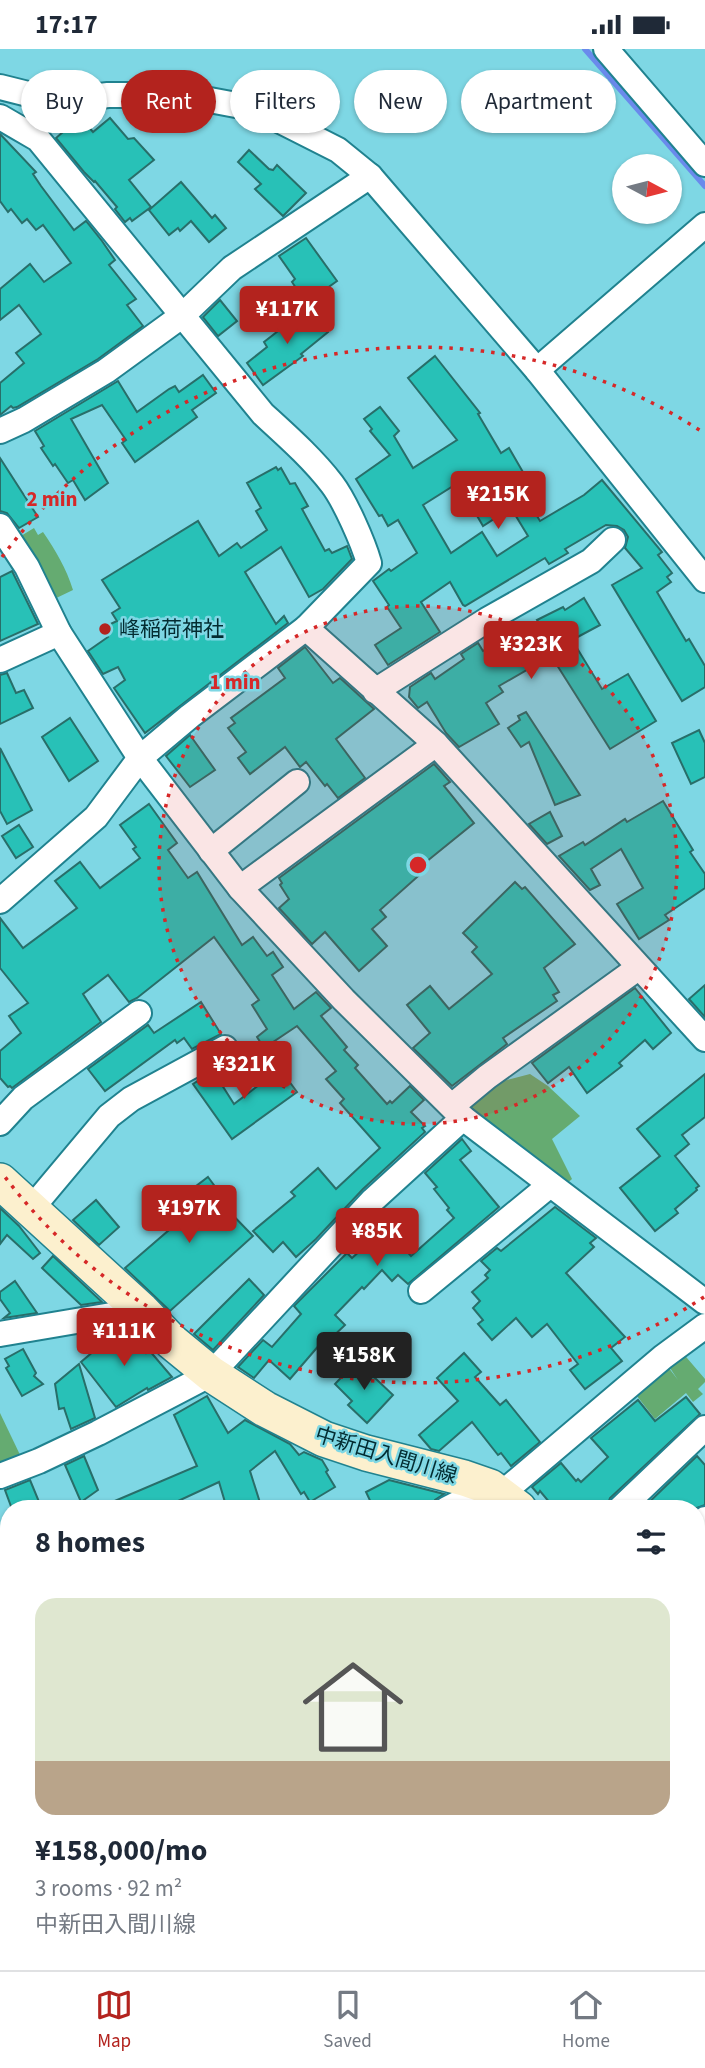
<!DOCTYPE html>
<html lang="en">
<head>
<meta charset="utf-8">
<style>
  body { margin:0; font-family:"Source Sans 3","Noto Sans JP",sans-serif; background:#f2f2f3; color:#1f2937; height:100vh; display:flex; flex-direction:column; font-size:26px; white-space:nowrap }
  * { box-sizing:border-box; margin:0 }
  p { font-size:23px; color:#747a83 }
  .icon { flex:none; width:38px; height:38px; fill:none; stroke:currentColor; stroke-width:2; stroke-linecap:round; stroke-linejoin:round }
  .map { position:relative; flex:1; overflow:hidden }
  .sheet { position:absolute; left:0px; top:1451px; width:705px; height:471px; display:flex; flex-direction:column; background:#fff; border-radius:28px 28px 0 0; box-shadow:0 2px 5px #0004 }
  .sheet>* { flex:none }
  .top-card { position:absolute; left:21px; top:21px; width:663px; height:63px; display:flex; gap:14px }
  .needle { width:46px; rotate:97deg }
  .fabs { position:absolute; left:612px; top:105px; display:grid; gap:14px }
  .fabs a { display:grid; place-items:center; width:70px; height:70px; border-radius:50%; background:#fff; box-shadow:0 2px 5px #0004; font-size:35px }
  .price { position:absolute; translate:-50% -60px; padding:0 16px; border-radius:7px; background:#b3231e; color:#fff; font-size:23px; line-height:46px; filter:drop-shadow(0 2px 4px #0008) }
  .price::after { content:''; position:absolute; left:50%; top:42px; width:21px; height:16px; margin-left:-10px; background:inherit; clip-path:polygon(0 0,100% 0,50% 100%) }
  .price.on { background:#222; color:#fff }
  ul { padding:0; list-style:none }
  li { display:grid; align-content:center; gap:14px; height:371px; padding:0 35px }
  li+li { border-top:2px solid #e0e1e3 }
  li span { display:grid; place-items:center; height:217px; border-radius:21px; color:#555 }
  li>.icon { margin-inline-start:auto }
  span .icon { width:126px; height:126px; fill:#fffc; stroke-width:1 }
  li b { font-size:30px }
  h2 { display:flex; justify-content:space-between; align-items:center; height:84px; padding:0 35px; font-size:30px }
  .tag { padding:0 24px; border-radius:32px; background:#fff; box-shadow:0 2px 5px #0004; font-size:24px; line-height:63px }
  .tag.on { background:#b3231e; color:#fff }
  .status { display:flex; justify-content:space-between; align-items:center; height:49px; padding:0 35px; background:#fff; direction:ltr }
  .status svg { height:19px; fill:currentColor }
  .menu { display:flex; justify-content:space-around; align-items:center; height:98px; border-top:2px solid #e0e1e3; background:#fff; font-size:19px; color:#747a83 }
  .menu a { display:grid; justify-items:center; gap:4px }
  .menu .on { color:#b3231e }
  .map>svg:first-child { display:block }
  .green { fill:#65ab71 }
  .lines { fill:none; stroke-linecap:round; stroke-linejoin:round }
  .stream { stroke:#6a8aec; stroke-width:6 }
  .building { fill:#28c1b7; stroke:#286e69; stroke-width:2; fill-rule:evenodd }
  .street-casing { stroke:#20828f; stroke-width:28 }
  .secondary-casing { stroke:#20828f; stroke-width:38 }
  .street { stroke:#fff; stroke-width:24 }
  .secondary { stroke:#fcf0ce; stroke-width:35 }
  .ring { fill:none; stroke:#d62828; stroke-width:3.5; stroke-dasharray:3.5 7 }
  .poi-dot { fill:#b3231e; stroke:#7ed7e4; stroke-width:2.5 }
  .labels { text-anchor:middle; stroke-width:5; stroke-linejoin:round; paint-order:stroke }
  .poi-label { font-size:21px; fill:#032c31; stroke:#7ed7e4; text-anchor:start }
  .street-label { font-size:21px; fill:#032c31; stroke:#7ed7e4 }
  .centre { fill:#d62828; stroke:#7ed7e4; stroke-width:3.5 }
  .ring-label { font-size:21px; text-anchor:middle; font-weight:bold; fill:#d62828; stroke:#7ed7e4; stroke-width:5; stroke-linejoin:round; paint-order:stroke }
</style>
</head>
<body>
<div class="status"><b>17:17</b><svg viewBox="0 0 49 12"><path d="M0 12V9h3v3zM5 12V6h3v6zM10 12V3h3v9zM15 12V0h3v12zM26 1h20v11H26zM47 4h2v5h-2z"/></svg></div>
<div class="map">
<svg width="705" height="1921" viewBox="0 0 705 1921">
  <rect width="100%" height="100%" fill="#7ed7e4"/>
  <g class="green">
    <path d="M34 479 38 486 43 483C56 502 66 519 73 541L48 553 16 490Z"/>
    <path d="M530 1025 548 1037 580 1067 552 1090 572 1130 564 1137 465 1063 491 1035Z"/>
    <path d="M681 1302 705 1330V1333L698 1340 703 1345 693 1353 686 1344 655 1370 633 1342 665 1314 678 1331 666 1313Z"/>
    <path d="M0 1364 22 1410 0 1418Z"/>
  </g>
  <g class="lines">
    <path class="stream" d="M585 0 705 137"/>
  </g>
  <g class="building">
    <path d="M110 69 128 90 134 89 154 111 129 131 151 158 132 172 130 169 125 173 115 160 117 158 95 132 94 133 84 123 56 89 63 83 87 76 93 83Z"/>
    <path d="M0 85 36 123 33 125 41 137 74 181 86 172 102 192 115 211 109 216 136 250 127 256 143 277 98 310 17 358 13 359 11 357 0 366V334L24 314 16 304 41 285 19 256 0 271V240L30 215 44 233 71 214 43 176 36 181 27 170 22 174 11 160 8 163 0 152Z"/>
    <path d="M249 101 269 120 273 121 277 116 306 144 283 167 255 140 261 135 238 113Z"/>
    <path d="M181 133 212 169 215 166 226 179 209 193 191 172 180 182 178 179 169 186 149 161Z"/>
    <path d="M306 189 337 232 306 254 292 233 295 230 279 207Z"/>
    <path d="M220 251 237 272 218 287 203 268Z"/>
    <path d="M309 258 328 283 301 305 303 307 263 336 247 314 267 298 264 293Z"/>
    <path d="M435 307 480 364 478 365 501 404 509 399 531 437 522 442 540 472 584 446 602 431 662 503 658 506 672 524 667 528 671 533 657 543 686 592 689 590 705 617V638L682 652 612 536 642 519 625 499 628 488 624 481 617 477 606 476 565 500 568 504 549 515 545 509 465 557 463 556 450 533 421 553 440 583 388 616 375 596 401 579 387 558 389 556 373 532 389 520 391 522 417 504 398 471 388 477 382 466 379 467 356 430 390 406 370 382 372 380 364 370 380 358 399 382 394 387 413 419 457 391 408 329ZM458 434 483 477 511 459 528 487 497 507 482 483 451 504 423 456Z"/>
    <path d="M203 326 216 344 192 361 197 368 135 413 122 394 126 391 102 356 71 370 108 434 85 451 73 431 68 434 55 415 53 417 41 399 44 397 35 382 118 332 137 363 169 340 175 337 179 343Z"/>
    <path d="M0 409 38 468 19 479 7 464 0 462Z"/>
    <path d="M276 418 278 421 281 419 290 435 295 434 308 457 302 460 325 502 329 500 332 504 347 497 352 510 323 540 309 548 281 498 245 523 276 575 284 567 288 574 145 684 114 639 125 631 118 618 103 625 88 602 108 588 104 578 117 572 112 564 120 559 102 531 198 472 219 507 237 494 241 499 267 481 256 462 261 459 247 434Z"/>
    <path d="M12 522 38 575 0 592V528Z"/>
    <path d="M584 549 600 576 572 591 602 640 628 625 656 672 610 700 543 594 531 600 537 615 499 637 503 643 486 654 499 675 459 698 446 684 427 653 418 659 409 648 410 638 431 624 435 630 464 610 461 605 478 594 483 602 539 574 537 571 563 558 565 561Z"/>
    <path d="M305 598 333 634 340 629 374 660 336 690 365 729 338 749 327 735 325 737 306 713 300 718 285 698 250 725 238 709 246 703 228 679 235 674 231 669 285 629 278 619Z"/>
    <path d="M7 624 16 644 24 641 33 659 0 675V626Z"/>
    <path d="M526 663 556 709 580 746 555 756 529 693 521 698 508 679 520 671 518 667Z"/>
    <path d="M70 669 98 712 69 732 42 688Z"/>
    <path d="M699 681 705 694V728L691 735 672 694Z"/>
    <path d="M190 686 215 721 190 738 166 707Z"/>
    <path d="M0 699 32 761 7 775 0 762Z"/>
    <path d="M434 715 450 733 444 737 474 774 421 817 425 821 380 861 386 868 372 880 387 897 359 922 325 883 312 895 279 859 289 850 280 836 282 834 279 829Z"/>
    <path d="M663 752 693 801 690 803 705 825V839L665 866 669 871 639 890 617 855 643 839 621 800 591 820 600 836 590 841 559 807 583 793 585 796 625 770 627 773Z"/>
    <path d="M149 755 177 794 168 801 188 829 197 823 242 896 253 888 267 907 273 903 283 918 272 926 294 960 316 943 331 959 321 967 347 998 344 1001 358 1016 355 1019 387 1055 390 1052 392 1054 410 1037 424 1051 411 1063 425 1077 422 1079 425 1083 363 1140 316 1190 296 1208 283 1193 273 1203 253 1182 295 1147 291 1143 318 1119 336 1140 380 1099 340 1054 344 1050 326 1030 336 1022 297 977 264 999 257 988 267 980 252 956 259 951 214 888 137 949 129 953 108 926 83 945 101 973 12 1039 10 1037 8 1038 0 1029V1002L21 984 9 967 28 954 0 919V869L23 899 77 859 55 832 80 813 100 839 140 809 133 800 136 798 120 776Z"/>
    <path d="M550 763 562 787 547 795 529 775Z"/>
    <path d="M19 776 33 798 16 809 2 787Z"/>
    <path d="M515 833 522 840 525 838 575 895 544 919 559 943 553 946 557 952 503 989 507 995 452 1037 413 999 430 984 407 956 430 937 449 960 492 925 472 903 477 898 463 884Z"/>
    <path d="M705 936V968L689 950Z"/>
    <path d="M635 939 671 984 653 1000 645 991 619 1014 622 1017 587 1044 569 1018 548 1034 532 1014Z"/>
    <path d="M201 953 221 985 192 1000 184 989 177 994 175 991 105 1042 88 1020 148 976 154 984Z"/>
    <path d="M280 1020 297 1043 232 1090 193 1035 213 1022 234 1055Z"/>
    <path d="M705 1025V1068L682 1086 689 1095 675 1107 699 1137 696 1139 697 1141 675 1160 678 1164 655 1182 620 1139 660 1107 637 1080Z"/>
    <path d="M462 1090 471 1102 460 1111 499 1158 408 1235 398 1226 392 1232 382 1221 364 1240 362 1238 335 1266 345 1276 323 1297 321 1294 290 1330 269 1311 254 1329 238 1318 263 1291 272 1298 301 1265 294 1257 347 1204 352 1209 386 1178 411 1207 454 1169 447 1161 449 1159 434 1140 437 1138 425 1124Z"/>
    <path d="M208 1128 225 1151 221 1154 253 1187 170 1262 125 1219 169 1181 158 1166Z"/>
    <path d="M96 1151 119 1178 99 1196 73 1171Z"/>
    <path d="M555 1158 596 1189 590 1194 594 1198 566 1224 625 1288 611 1299 622 1312 585 1340 570 1321 578 1315 547 1275 532 1288 516 1269 492 1291 478 1275 483 1271 473 1259 480 1252 472 1243 488 1229 485 1226 490 1221 481 1212 497 1199 501 1202Z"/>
    <path d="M0 1159 19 1177 40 1204 33 1210 7 1186 0 1195Z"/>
    <path d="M53 1207 102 1253 81 1256 42 1219Z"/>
    <path d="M249 1230 264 1246 213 1301 194 1285Z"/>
    <path d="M15 1232 37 1264 4 1269 10 1264 0 1250V1243Z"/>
    <path d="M125 1279 146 1304 149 1301 172 1328 148 1341 147 1339 116 1358 81 1313 120 1280Z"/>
    <path d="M23 1300 36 1324 34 1327 43 1335 22 1347 6 1319 9 1317 5 1310Z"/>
    <path d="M464 1304 481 1323 475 1328 500 1356 506 1351 540 1393 511 1417 501 1404 498 1406 472 1373 439 1402 431 1400 419 1386 458 1352 437 1329Z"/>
    <path d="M357 1312 393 1346 367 1374 348 1356 352 1352 335 1335Z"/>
    <path d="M79 1315 95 1369 71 1380 64 1359 59 1360 55 1335Z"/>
    <path d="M207 1347 228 1384 245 1371 290 1395 299 1406 304 1403 322 1411 328 1421 326 1423 335 1438 310 1453 304 1443 301 1445 275 1402 250 1422 262 1460H227L219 1433 161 1460H96L197 1417 174 1366Z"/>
    <path d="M686 1348 700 1365 610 1449 606 1460H555L540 1442 538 1445 532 1438 561 1414 576 1432 578 1430 581 1433 608 1408 591 1389 638 1351 655 1372Z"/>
    <path d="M84 1407 98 1441 81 1453 65 1416Z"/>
    <path d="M697 1407 705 1416V1456L694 1460H642Z"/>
    <path d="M30 1431 42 1460H12L5 1441Z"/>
    <path d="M389 1431 444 1445 435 1451 433 1456 422 1453 421 1460H374L366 1443Z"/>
  </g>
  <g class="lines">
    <g class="street-casing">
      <g id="street">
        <path d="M606 0 705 115"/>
        <path d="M0 38 40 48 73 50 108 46H183L257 60 338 101 370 127 537 321 705 531"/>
        <path d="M0 68 38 90 263 365C287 387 312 409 332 435 345 452 363 493 369 514L306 579 190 667 140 709 96 768 0 852"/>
        <path d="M537 321 705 176"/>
        <path d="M0 382 24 371 106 322 183 266 232 219 370 127"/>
        <path d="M0 477 27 518 59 584 140 709 240 839 344 951 463 1069 705 1253"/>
        <path d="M306 579 436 695 705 990"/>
        <path d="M0 611 59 584"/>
        <path d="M375 642 487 571 591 512 613 491"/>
        <path d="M211 802 297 733"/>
        <path d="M240 839 436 695"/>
        <path d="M452 1057 487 1028 638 919"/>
        <path d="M0 1074 23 1049 139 964"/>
        <path d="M31 1160 109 1067 131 1050 225 999"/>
        <path d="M421 1242 550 1136"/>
        <path d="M0 1285 141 1261"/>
        <path d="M0 1427 39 1412 98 1384 211 1325 373 1151 463 1069"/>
        <path d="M500 1446 663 1308 705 1277"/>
        <path d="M447 1460 490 1438"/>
        <path d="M620 1460 705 1379"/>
        <path d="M696 1478 705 1470"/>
        <path d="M696 1600 705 1594"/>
        <path d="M0 1626 9 1622"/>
        <path d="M696 1688 705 1683"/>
        <path d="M295 1913 299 1921"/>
        <path d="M405 1913 410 1921"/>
        <path d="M204 1921 218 1913"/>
        <path d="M361 1921 374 1913"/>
      </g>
    </g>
    <g class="secondary-casing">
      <g id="secondary">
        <path d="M0 1132 141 1261 172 1293 211 1325 265 1360 324 1390 366 1404 464 1429 490 1438 519 1460"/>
        <path d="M696 1635 705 1644"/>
      </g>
    </g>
    <use href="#street" class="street"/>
    <use href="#secondary" class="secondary"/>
  </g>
  <circle cx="418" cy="816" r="259" fill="#d62828" fill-opacity=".12"/>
  <g class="ring">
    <circle cx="418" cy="816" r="259"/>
    <path d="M704 1248A518 518 0 0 1 2 1124M2 508A518 518 0 0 1 704 384"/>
  </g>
  <circle class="poi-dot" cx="105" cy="580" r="7"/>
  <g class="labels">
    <g class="poi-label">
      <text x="119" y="587">峰稲荷神社</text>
    </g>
    <g class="street-label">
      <text transform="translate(386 1406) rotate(17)" y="7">中新田入間川線</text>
    </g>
  </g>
  <circle cx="418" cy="816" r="10" class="centre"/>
  <g class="ring-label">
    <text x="52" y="457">2 min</text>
    <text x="235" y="640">1 min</text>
  </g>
</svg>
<div class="fabs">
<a><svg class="needle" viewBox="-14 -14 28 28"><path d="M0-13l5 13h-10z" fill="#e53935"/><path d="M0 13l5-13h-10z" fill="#747a83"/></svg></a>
</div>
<b class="price" style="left:287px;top:297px">¥117K</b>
<b class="price" style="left:498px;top:482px">¥215K</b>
<b class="price" style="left:531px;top:632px">¥323K</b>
<b class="price" style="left:244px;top:1052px">¥321K</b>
<b class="price" style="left:189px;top:1196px">¥197K</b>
<b class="price" style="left:377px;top:1219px">¥85K</b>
<b class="price" style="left:124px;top:1319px">¥111K</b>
<b class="price on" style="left:364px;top:1343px">¥158K</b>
<div class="top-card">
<a class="tag">Buy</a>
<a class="tag on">Rent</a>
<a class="tag">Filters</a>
<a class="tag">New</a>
<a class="tag">Apartment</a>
</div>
<section class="sheet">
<h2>8 homes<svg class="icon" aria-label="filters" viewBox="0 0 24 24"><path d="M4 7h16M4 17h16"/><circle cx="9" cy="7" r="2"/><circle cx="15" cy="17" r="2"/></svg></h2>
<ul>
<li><span style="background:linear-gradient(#dfe7d0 75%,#b9a48a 0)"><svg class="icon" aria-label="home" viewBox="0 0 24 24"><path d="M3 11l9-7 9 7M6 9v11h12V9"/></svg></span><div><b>¥158,000/mo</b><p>3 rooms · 92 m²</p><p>中新田入間川線</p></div></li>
</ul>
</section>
</div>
<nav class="menu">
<a class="on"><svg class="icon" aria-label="map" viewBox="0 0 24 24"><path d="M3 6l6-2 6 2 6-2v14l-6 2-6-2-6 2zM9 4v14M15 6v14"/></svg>Map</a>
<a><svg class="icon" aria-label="saved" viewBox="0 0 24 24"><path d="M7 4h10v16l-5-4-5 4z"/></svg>Saved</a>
<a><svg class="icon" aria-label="home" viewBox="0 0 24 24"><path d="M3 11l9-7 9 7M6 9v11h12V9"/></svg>Home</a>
</nav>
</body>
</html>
